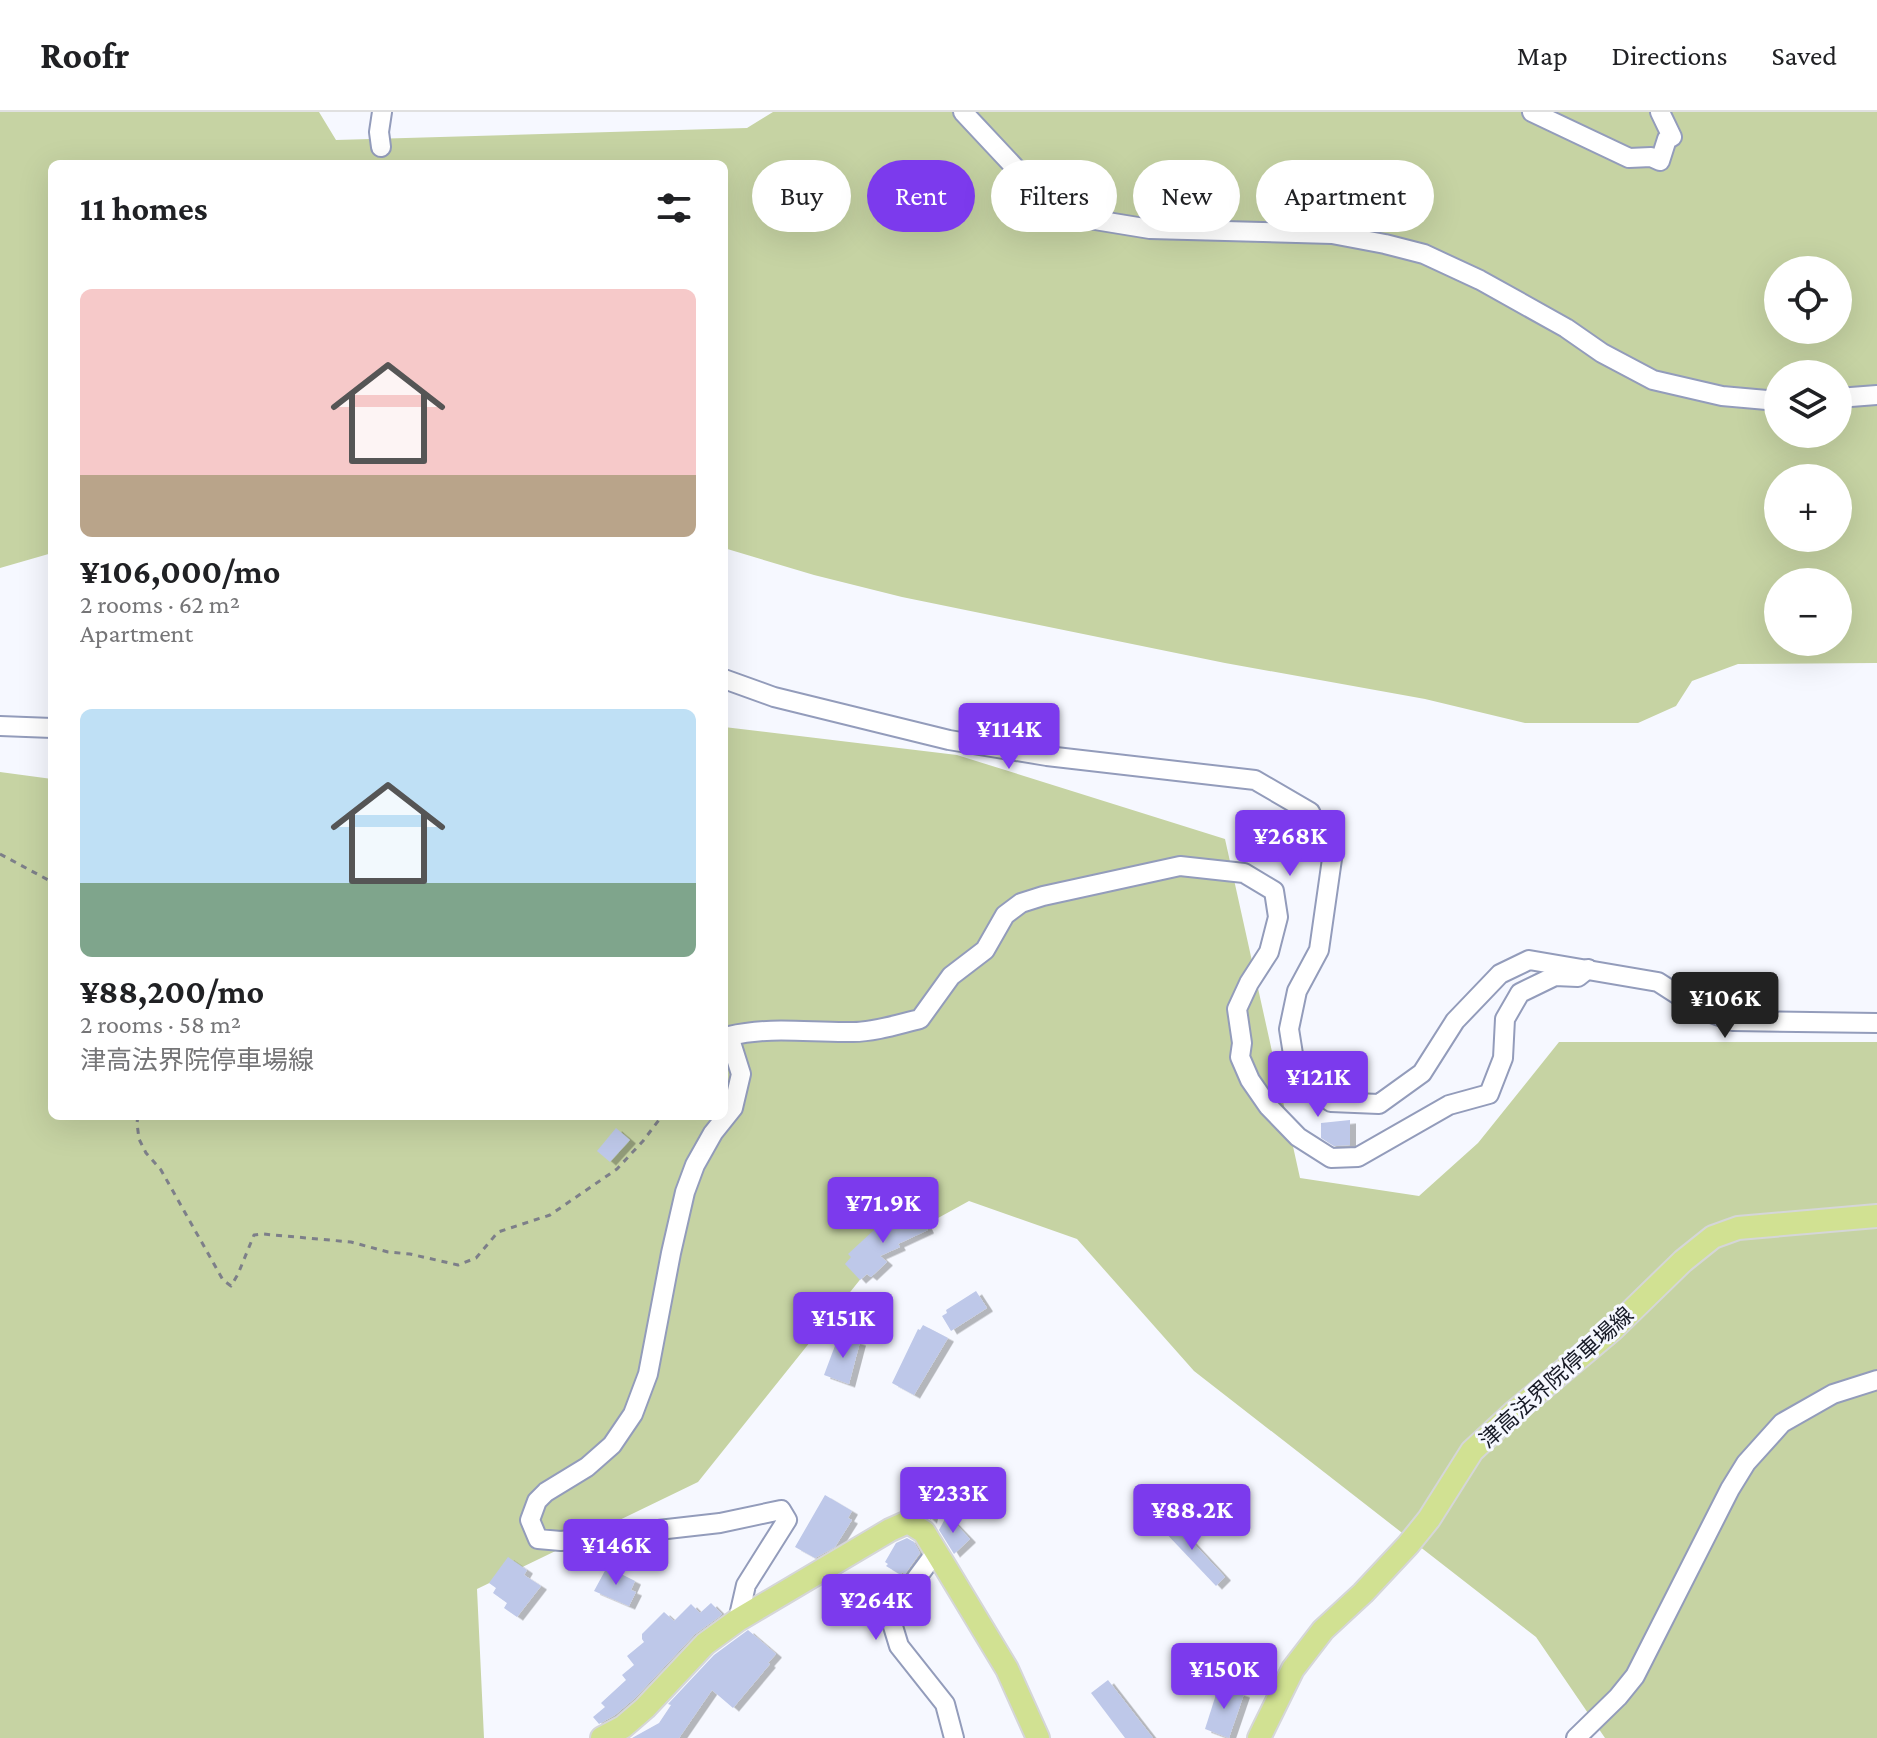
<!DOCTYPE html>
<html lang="en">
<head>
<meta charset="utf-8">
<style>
  body { margin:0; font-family:"Crimson Pro","Noto Sans JP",serif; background:#f2f2f2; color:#202124; height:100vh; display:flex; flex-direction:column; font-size:30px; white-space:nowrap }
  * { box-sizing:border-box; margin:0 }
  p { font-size:26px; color:#757577 }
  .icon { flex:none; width:44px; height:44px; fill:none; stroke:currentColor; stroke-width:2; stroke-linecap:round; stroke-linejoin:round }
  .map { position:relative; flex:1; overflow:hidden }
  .panel { position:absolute; left:48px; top:48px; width:680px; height:960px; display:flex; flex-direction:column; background:#fff; border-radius:12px; box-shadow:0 8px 32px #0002 }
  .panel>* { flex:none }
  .guide { position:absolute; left:752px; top:48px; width:760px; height:72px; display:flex; gap:16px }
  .controls { position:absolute; left:1764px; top:144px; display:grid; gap:16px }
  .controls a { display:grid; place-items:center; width:88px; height:88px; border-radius:50%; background:#fff; box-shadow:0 8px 32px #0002; font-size:40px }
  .price { position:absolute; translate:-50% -68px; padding:0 18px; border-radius:8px; background:#7c3aed; color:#fff; font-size:26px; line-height:52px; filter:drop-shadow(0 2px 4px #0008) }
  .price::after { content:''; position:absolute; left:50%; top:48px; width:24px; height:18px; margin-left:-12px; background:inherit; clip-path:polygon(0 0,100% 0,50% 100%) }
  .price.current { background:#222; color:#fff }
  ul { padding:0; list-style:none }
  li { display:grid; align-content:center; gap:16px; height:424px; padding:0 32px }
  li span { display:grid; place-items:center; height:248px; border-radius:12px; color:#555 }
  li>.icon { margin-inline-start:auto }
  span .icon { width:144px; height:144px; fill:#fffc; stroke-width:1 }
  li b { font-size:34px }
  h2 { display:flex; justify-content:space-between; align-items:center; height:96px; padding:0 32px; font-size:34px }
  .chip { padding:0 28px; border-radius:36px; background:#fff; box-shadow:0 8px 32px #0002; font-size:28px; line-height:72px }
  .chip.current { background:#7c3aed; color:#fff }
  header { display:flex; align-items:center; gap:48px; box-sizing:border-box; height:112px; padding:0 40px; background:#fff; border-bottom:2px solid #e0e0e0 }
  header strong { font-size:38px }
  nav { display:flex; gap:44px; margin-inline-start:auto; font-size:28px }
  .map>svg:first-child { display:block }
  .green { fill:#c6d3a3; fill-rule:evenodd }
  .building { fill:#bec8e9; filter:url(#shadow) }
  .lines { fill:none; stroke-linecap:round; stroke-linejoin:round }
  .minor-casing { stroke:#939cbb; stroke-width:22 }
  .major-casing { stroke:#d5d6d8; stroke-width:26 }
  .path { stroke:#7d7f89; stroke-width:3; stroke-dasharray:6 6; stroke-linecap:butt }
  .minor { stroke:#fff; stroke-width:18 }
  .major { stroke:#d1e192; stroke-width:22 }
  .labels { text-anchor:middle; stroke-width:6; stroke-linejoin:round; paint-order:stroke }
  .street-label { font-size:22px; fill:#171a26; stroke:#f6f8ff }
</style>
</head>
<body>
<header>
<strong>Roofr</strong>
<nav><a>Map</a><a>Directions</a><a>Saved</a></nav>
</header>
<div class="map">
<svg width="1877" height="1626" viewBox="0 0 1877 1626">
  <defs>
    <filter id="shadow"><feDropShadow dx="6" dy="3.5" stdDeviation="0" flood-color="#0004"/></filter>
  </defs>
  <rect width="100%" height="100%" fill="#f6f8ff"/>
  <g class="green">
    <path d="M0 0H319L336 28 747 16 773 0H1877V551L1738 552 1692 569 1676 594 1638 611H1525L1425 587 1225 551 902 485 814 463 724 436V52H52V441L0 456ZM1778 158H1838V218H1778ZM1778 262H1838V322H1778ZM1778 366H1838V426H1778ZM1778 470H1838V530H1778Z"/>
    <path d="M724 615 957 643 1225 727 1300 1066 1419 1084 1478 1031 1559 930H1877V1626H1605L1536 1525 1194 1259 1077 1127 969 1089 887 1134 698 1370 477 1477 484 1626H0V660L52 667V1004H724Z"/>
  </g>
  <g class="building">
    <path d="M1350 1008V1033L1334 1034 1321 1026V1011Z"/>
    <path d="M616 1016 630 1028 610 1050 597 1039Z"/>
    <path d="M920 1100 928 1118 898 1132 900 1135 880 1144 887 1150 871 1165 867 1162 860 1168 845 1152 851 1145 848 1142 874 1118Z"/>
    <path d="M976 1179 987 1196 951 1219 942 1204 947 1201 946 1198Z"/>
    <path d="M923 1213 948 1226 914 1283 892 1271 918 1217 920 1218Z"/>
    <path d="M839 1223 860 1230 849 1272 824 1263Z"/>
    <path d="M940 1367 931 1408 915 1393Z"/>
    <path d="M825 1383 852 1399 848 1406 852 1408 835 1435 815 1446 795 1435Z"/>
    <path d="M947 1403 970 1427 954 1442 939 1418Z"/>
    <path d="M1170 1406 1225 1465 1216 1474 1160 1415Z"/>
    <path d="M907 1426 914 1430 920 1441 905 1462 902 1460 901 1463 886 1454 888 1452 885 1450 896 1431Z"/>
    <path d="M508 1445 527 1458 524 1463 541 1474 517 1505 504 1496 507 1491 493 1481 496 1476 489 1471Z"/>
    <path d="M607 1455 635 1469 631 1478 636 1480 629 1494 594 1479Z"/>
    <path d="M711 1491 722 1502 720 1504 695 1522 635 1586 615 1603 599 1612 593 1605 605 1595 601 1591 626 1568 622 1563 634 1553 627 1544 644 1530 642 1527V1522L664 1500 674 1509 691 1492 700 1501Z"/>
    <path d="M748 1518 776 1542 768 1551 770 1552 733 1596 712 1578 679 1626H632L659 1611 671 1593 668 1592 714 1543Z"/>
    <path d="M1108 1568 1153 1626H1125L1091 1581Z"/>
    <path d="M1219 1573 1244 1582 1229 1626 1205 1617Z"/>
  </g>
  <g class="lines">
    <g class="minor-casing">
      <g id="minor">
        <path d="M963 0 1036 78 1089 107 1150 117 1332 122 1385 132 1424 142 1480 168 1566 216 1602 241 1653 268 1722 284 1778 289"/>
        <path d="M1532 0 1629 46 1651 45 1660 49 1667 27 1672 25 1660 0"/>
        <path d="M381 35 379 20 382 0"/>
        <path d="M1838 286 1877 283"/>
        <path d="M724 567 774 585 949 628 1047 644 1255 668 1310 700 1332 747 1319 838 1297 879 1289 917 1296 961 1331 990 1379 992 1422 961 1455 909 1500 862 1529 848 1658 870 1700 897 1733 909 1877 911"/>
        <path d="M0 614 52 616"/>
        <path d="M936 1440 907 1479 892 1511 899 1534 945 1592 954 1626"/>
        <path d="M738 1508 746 1473 787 1408 781 1398 720 1411 561 1429 538 1427 530 1408 537 1389 546 1380 587 1355 612 1333 633 1302 648 1262 671 1141 685 1080 695 1053 713 1021 733 996 741 962 729 924C772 914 810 921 853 920 875 920 899 912 920 907L951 864 985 838 1005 803 1021 791 1043 784 1180 754 1244 761 1274 779 1278 805 1269 840 1249 871 1237 897 1242 931 1240 945 1250 968 1268 994 1298 1025 1331 1046 1358 1045 1449 993 1489 982 1503 946 1505 907 1520 881 1555 864 1578 865 1588 857"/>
        <path d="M1576 1626 1618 1585 1635 1564 1730 1377 1746 1351 1782 1311 1833 1282 1877 1268"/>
      </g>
    </g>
    <g class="major-casing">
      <g id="major">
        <path d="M602 1626 623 1615 645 1596 705 1532 738 1508 890 1418 908 1410 924 1420 946 1456 1007 1557 1038 1626"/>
        <path d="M1259 1626 1293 1557 1323 1518 1363 1481 1408 1433 1429 1407 1472 1339 1512 1302 1613 1217 1683 1149 1713 1125 1738 1116 1877 1104"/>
      </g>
    </g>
    <g class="path">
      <path d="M0 742 52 770"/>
      <path d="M138 1004 137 1011 139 1027 146 1041 161 1058 223 1168 231 1174 238 1162 254 1123 263 1122 351 1130 388 1140 410 1142 458 1153 476 1146 498 1120 550 1103 617 1057 643 1029 662 1004"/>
    </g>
    <use href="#minor" class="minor"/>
    <use href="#major" class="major"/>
  </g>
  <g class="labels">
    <g class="street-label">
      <text transform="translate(1556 1265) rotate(-42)" y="8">津高法界院停車場線</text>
    </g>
  </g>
</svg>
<div class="controls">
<a><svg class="icon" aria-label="locate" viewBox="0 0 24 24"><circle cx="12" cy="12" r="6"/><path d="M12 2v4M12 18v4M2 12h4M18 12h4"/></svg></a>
<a><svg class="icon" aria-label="layers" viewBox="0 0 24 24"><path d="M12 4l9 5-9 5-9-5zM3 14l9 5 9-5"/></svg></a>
<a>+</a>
<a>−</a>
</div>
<b class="price" style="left:1009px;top:659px">¥114K</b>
<b class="price" style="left:1290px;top:766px">¥268K</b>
<b class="price current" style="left:1725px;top:928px">¥106K</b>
<b class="price" style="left:1318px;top:1007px">¥121K</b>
<b class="price" style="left:883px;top:1133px">¥71.9K</b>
<b class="price" style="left:843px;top:1248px">¥151K</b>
<b class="price" style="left:953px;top:1423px">¥233K</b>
<b class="price" style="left:1192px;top:1440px">¥88.2K</b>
<b class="price" style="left:616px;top:1475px">¥146K</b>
<b class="price" style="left:876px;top:1530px">¥264K</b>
<b class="price" style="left:1224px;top:1599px">¥150K</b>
<div class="guide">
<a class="chip">Buy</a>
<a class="chip current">Rent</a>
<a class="chip">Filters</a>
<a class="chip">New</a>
<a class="chip">Apartment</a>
</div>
<section class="panel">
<h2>11 homes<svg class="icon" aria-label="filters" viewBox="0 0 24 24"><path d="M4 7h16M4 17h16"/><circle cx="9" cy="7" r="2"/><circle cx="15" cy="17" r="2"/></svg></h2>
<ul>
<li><span style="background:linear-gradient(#f6c9c9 75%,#b9a48a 0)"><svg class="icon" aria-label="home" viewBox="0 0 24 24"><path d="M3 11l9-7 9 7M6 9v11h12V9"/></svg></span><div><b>¥106,000/mo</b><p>2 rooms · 62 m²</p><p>Apartment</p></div></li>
<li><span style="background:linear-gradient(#bfe0f5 70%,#7fa58c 0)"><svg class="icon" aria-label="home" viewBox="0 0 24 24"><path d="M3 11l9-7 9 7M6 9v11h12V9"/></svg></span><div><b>¥88,200/mo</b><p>2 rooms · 58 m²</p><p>津高法界院停車場線</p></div></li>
</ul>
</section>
</div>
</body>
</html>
